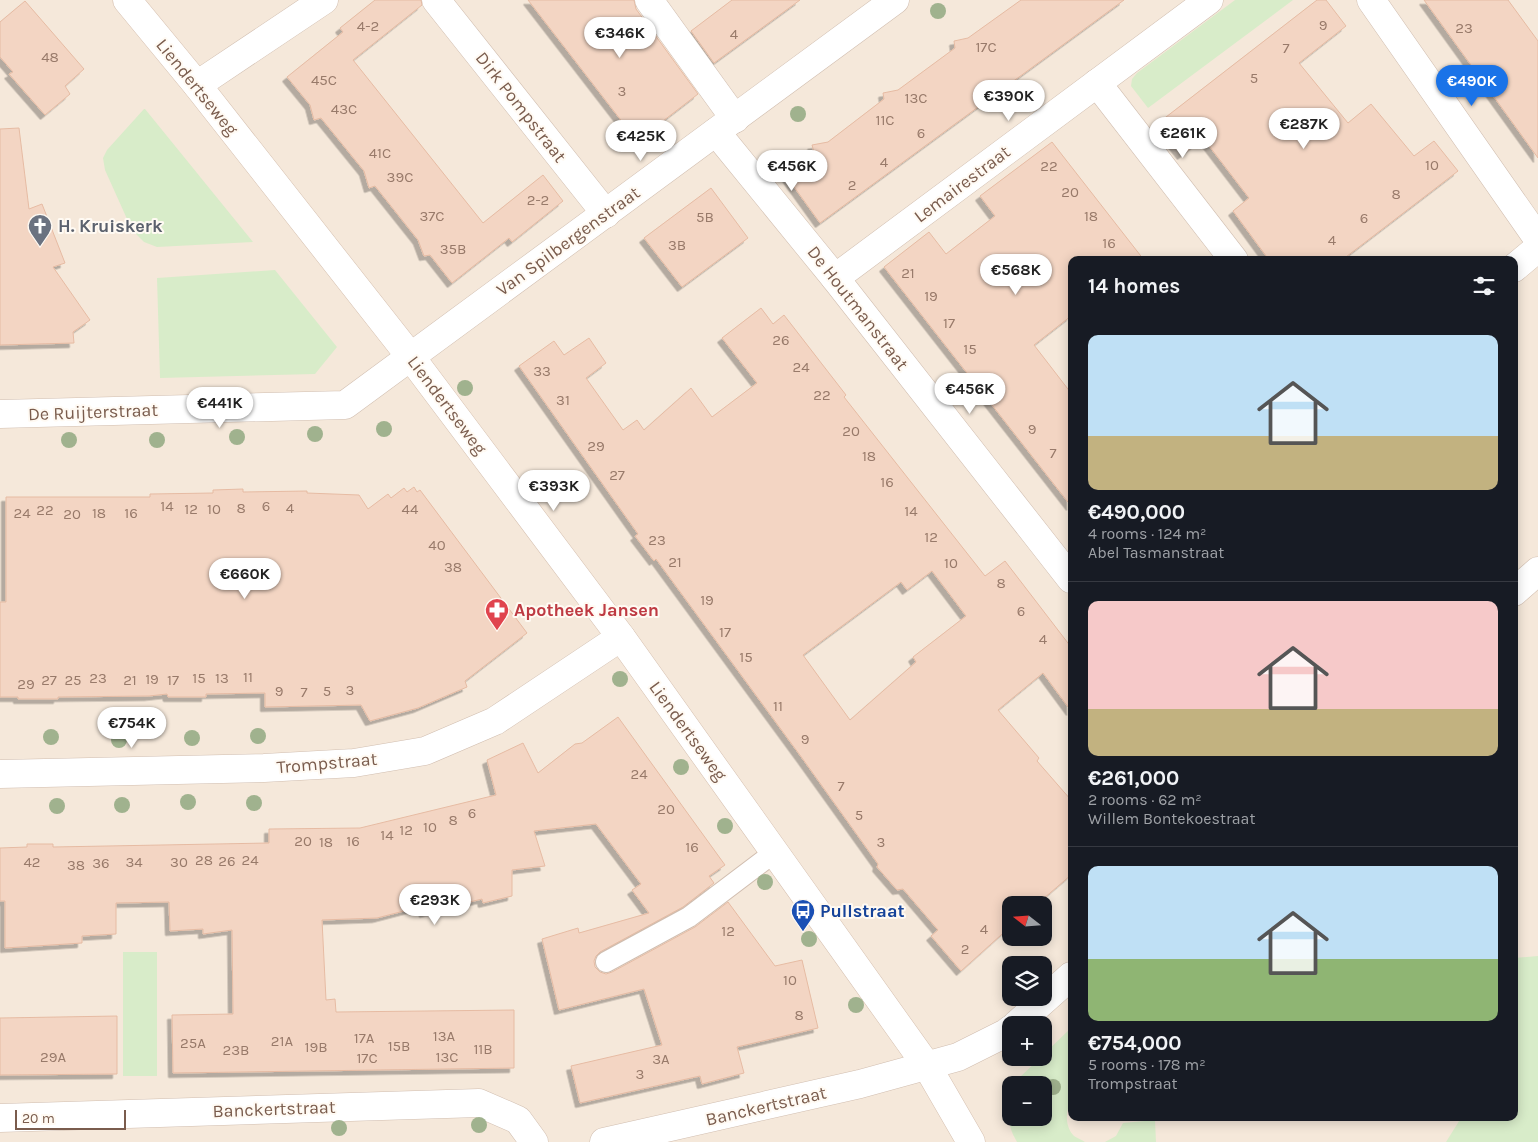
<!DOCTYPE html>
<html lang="en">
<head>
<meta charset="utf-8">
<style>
  body { margin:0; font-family:Karla,sans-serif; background:#242831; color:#f1f3f6; height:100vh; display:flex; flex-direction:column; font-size:19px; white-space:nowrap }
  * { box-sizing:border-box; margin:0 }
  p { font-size:16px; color:#9ea1a6 }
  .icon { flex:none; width:28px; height:28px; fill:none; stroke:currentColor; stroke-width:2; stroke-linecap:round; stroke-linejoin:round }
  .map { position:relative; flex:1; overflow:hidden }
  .drawer { position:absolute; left:1068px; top:256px; width:450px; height:865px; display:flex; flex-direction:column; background:#171b24; border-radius:10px; box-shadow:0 2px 12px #0003 }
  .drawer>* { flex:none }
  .needle { width:32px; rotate:287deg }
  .controls { position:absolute; left:1002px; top:896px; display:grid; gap:10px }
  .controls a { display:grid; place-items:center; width:50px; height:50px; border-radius:10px; background:#171b24; box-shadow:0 2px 12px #0003; font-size:25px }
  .scale { position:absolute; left:15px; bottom:12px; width:111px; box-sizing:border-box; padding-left:5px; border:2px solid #7a5c4d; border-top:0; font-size:14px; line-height:18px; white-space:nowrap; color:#7a5c4d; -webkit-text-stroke:4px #fffaf3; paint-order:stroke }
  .price { position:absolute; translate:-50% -42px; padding:0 11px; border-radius:18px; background:#fff; color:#222; font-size:16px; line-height:32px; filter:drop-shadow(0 1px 2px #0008) }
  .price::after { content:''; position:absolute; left:50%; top:30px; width:15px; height:11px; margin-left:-8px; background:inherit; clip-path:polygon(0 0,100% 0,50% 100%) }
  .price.active { background:#1a73e8; color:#fff }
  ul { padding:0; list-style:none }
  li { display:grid; align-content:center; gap:10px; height:265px; padding:0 20px }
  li+li { border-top:1px solid #363941 }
  li span { display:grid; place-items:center; height:155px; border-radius:10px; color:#555 }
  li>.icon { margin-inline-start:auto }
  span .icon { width:90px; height:90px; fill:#fffc; stroke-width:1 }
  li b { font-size:21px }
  h2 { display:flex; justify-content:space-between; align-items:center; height:60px; padding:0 20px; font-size:21px }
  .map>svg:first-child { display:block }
  .residential { fill:#f5e8da; fill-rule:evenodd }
  .green { fill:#d8ecc9 }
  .building { fill:#f3d5c3; stroke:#e6bba3; fill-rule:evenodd; filter:url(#shadow) }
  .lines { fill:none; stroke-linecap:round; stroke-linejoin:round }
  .lane-casing { stroke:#d1beb0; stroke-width:22 }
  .street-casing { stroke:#d1beb0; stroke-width:29 }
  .secondary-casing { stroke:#d6c0b0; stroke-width:29 }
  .lane { stroke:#fff; stroke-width:20 }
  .street { stroke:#fff; stroke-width:28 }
  .secondary { stroke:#fff; stroke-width:28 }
  .tree { fill:#a0b28e }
  .labels { text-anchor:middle; stroke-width:4; stroke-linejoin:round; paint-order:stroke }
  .number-label { font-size:15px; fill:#987a6a }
  .street-label { font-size:18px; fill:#7a5c4d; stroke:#fffaf3 }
  .worship-label { font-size:18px; font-weight:bold; fill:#5b616d; stroke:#fffaf3; text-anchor:start }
  .health-label { font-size:18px; font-weight:bold; fill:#be3a42; stroke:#fffaf3; text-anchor:start }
  .transit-label { font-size:18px; font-weight:bold; fill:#164399; stroke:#fffaf3; text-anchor:start }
</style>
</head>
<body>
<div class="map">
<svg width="1538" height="1142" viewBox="0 0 1538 1142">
  <defs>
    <filter id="shadow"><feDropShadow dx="-4.5" dy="4.5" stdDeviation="0" flood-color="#0004"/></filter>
  </defs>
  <rect width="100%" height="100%" fill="#fdf6ec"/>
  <path class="residential" d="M0 0H1538V1142H0ZM1071 260H1514V1118H1071ZM1011 905H1044V938H1011ZM1011 965H1044V998H1011ZM1011 1025H1044V1058H1011ZM1011 1085H1044V1118H1011Z"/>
  <g class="green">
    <path d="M1235 0H1293L1148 108 1131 86 1132 79 1137 73Z"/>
    <path d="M144 109H145L253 242 157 247 144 242 132 230 105 170 103 158 107 150Z"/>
    <path d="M275 270 337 347 315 374 160 378 157 278Z"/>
    <rect x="123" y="952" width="34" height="124"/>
    <path d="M1538 956V1142H1446L1461 1118H1514V958Z"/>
    <path d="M1071 1028V1101C1065 1111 1065 1127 1074 1136 1077 1138 1082 1140 1085 1142H1017C1008 1127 1007 1115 1011 1099V1118H1044V1085H1016L1019 1078 1040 1058H1044V1054Z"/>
    <path d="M1155 1120 1156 1142H1105L1116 1136 1123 1123Z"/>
  </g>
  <g class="building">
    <path d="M375 0H421L422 5 353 60 483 223 543 175 563 201 512 242 509 238 452 283 430 255 424 256 418 240 375 186 369 188 364 171 321 118 314 120 310 105 287 77 343 32 340 28Z"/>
    <path d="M528 0H634L636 9 698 94 637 141Z"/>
    <path d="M732 0H800L714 63 691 31Z"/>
    <path d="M1021 0H1124L820 223 784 173 814 152 812 145 828 142 884 99 883 93 898 90 955 48 954 41 968 38Z"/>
    <path d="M1317 0H1326L1346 26 1299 63 1348 123 1371 104 1414 156 1434 141 1458 171 1342 260H1269L1233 211 1249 198 1203 138 1182 155 1157 124Z"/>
    <path d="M1424 0H1508L1538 41V158Z"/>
    <path d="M25 1 84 69 65 86 70 94 45 115 9 74 13 72 0 57V22Z"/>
    <path d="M19 128 29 209 42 204 65 263 53 267 90 320 73 332 74 343 0 345V129Z"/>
    <path d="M1052 142 1144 260H1071V316L1034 345 1071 393V506L884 267 929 232 946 254 995 216 980 196Z"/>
    <path d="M711 188 748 238 682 287 644 238Z"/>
    <path d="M761 308 773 324 784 315 846 395 844 397 985 576 1005 561 1071 647V711L1043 673 998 710 1039 758 1037 761 1071 800V875L1036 905H1011V926L961 971 931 936 938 930 903 889 897 890 877 867 878 864 802 758 656 559 654 561 635 536 638 534 519 366 554 341 564 355 589 338 606 363 586 378 623 430 637 420 644 430 691 388 712 417 757 383 722 338ZM932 571 966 616 913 657 916 662 850 720 803 655 901 582 907 590Z"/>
    <path d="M414 487 417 492 420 490 527 633 465 681 467 687 418 708 370 721 361 705 265 707V693L206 694V697H168L167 694 149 696 58 697V699H18V697H0V602H6V497H150V494L213 493V490L243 489V492L307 491V493L359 495 368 509 388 494 391 498 404 488 407 492Z"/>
    <path d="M618 717 725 865 709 876 714 883 683 907 600 952 596 956 594 961 595 967 600 972 606 974 612 972 695 927 728 902 775 966 802 960 818 1028 737 1047 744 1073 702 1084 700 1076 580 1103 571 1066 662 1045 644 989 559 1010 542 939 578 928 579 933 649 913 632 890 641 884 596 824 534 831 545 866 512 870V896L483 903 482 899 424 913 423 906 377 918 322 920 326 1000 335 999 336 1012 514 1010V1068L173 1073 172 1015 233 1014 232 930 203 934V929L170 931 169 902 116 903V934L82 936V943L5 948V901H0V848L27 847V844H53V847L269 843V829L360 828 496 795 487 760 523 743 538 773 575 744 582 743Z"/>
    <path d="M117 1016V1074L0 1075V1018Z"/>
  </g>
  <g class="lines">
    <g class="lane-casing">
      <path id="lane" d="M606 962 689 917 775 852"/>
    </g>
    <g class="street-casing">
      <g id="street">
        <path d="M436 0 606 214"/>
        <path d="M649 0 735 119"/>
        <path d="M1371 0 1538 239"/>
        <path d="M1097 83 1234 260"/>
        <path d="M197 85 324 0"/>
        <path d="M716 132 835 278 1071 579"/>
        <path d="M1514 268 1538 248"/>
        <path d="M835 278 1209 0"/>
        <path d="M0 414 345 405 895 0"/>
        <path d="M1514 592 1538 571"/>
        <path d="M0 774 264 768 354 763 425 751 495 721 621 637"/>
        <path d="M1016 1025 1071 976"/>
        <path d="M0 1118 479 1103 518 1120 534 1142"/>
        <path d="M604 1142 860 1084 958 1057 1006 1033 1011 1029"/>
      </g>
    </g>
    <g class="secondary-casing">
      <path id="secondary" d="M127 0 197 85 410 356 621 637 927 1066 971 1142"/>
    </g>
    <use href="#lane" class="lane"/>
    <use href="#street" class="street"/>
    <use href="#secondary" class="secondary"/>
  </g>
  <g class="tree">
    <circle cx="938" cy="11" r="8"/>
    <circle cx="798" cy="114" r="8"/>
    <circle cx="465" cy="388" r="8"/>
    <circle cx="384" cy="429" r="8"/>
    <circle cx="315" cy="434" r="8"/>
    <circle cx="237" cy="437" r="8"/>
    <circle cx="69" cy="440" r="8"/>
    <circle cx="157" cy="440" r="8"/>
    <circle cx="620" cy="679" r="8"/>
    <circle cx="258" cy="736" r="8"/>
    <circle cx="51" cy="737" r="8"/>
    <circle cx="192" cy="738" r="8"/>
    <circle cx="119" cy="740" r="8"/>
    <circle cx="681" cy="767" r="8"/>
    <circle cx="188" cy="802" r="8"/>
    <circle cx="254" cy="803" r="8"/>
    <circle cx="122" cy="805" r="8"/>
    <circle cx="57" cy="806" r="8"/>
    <circle cx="725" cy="826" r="8"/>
    <circle cx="765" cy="882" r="8"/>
    <circle cx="809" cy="939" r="8"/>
    <circle cx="856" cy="1005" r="8"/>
    <circle cx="1053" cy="1087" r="8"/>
    <circle cx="479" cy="1125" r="8"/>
    <circle cx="339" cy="1128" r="8"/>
  </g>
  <defs>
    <g id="church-pin" transform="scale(1.25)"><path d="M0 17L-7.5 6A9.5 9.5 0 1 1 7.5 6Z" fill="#6b7280" stroke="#fffaf3"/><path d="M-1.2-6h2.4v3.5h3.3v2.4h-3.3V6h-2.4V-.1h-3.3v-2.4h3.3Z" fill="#fff"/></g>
    <g id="pharmacy-pin" transform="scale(1.25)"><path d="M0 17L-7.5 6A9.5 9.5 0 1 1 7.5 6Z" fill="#e0444e" stroke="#fffaf3"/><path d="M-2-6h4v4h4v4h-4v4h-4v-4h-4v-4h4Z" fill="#fff"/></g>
    <g id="bus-pin" transform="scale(1.25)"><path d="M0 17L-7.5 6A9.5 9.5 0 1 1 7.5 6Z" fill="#1a4fb4" stroke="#fffaf3"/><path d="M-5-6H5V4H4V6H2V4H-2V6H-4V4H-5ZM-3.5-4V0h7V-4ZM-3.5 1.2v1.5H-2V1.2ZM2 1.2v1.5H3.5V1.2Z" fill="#fff"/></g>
  </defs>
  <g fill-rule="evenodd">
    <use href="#church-pin" x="40" y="226"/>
    <use href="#pharmacy-pin" x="497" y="610"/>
    <use href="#bus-pin" x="803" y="911"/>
  </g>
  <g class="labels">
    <g class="number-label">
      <text x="1323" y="30">9</text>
      <text x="368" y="31">4-2</text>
      <text x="1464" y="33">23</text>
      <text x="734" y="39">4</text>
      <text x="986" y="52">17C</text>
      <text x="1286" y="53">7</text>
      <text x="50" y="62">48</text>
      <text x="1254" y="83">5</text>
      <text x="324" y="85">45C</text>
      <text x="622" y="96">3</text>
      <text x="916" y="103">13C</text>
      <text x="344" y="114">43C</text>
      <text x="885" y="125">11C</text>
      <text x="921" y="138">6</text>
      <text x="380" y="158">41C</text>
      <text x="884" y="167">4</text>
      <text x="1432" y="170">10</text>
      <text x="1049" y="171">22</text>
      <text x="400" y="182">39C</text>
      <text x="852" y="190">2</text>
      <text x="1070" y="197">20</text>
      <text x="1396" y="199">8</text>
      <text x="538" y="205">2-2</text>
      <text x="432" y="221">37C</text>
      <text x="1091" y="221">18</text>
      <text x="705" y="222">5B</text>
      <text x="1364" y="223">6</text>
      <text x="1332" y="245">4</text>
      <text x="1109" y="248">16</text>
      <text x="677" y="250">3B</text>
      <text x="453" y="254">35B</text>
      <text x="908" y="278">21</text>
      <text x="931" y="301">19</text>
      <text x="949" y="328">17</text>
      <text x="781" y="345">26</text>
      <text x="970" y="354">15</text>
      <text x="801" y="372">24</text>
      <text x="542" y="376">33</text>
      <text x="822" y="400">22</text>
      <text x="563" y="405">31</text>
      <text x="1032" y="434">9</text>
      <text x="851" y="436">20</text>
      <text x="596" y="451">29</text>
      <text x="1053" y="458">7</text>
      <text x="869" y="461">18</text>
      <text x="617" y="480">27</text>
      <text x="887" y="487">16</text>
      <text x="167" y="511">14</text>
      <text x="266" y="511">6</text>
      <text x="241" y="513">8</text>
      <text x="290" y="513">4</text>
      <text x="191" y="514">12</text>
      <text x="214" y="514">10</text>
      <text x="410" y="514">44</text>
      <text x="45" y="515">22</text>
      <text x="911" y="516">14</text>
      <text x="22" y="518">24</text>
      <text x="99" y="518">18</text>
      <text x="131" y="518">16</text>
      <text x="72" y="519">20</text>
      <text x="931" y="542">12</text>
      <text x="657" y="545">23</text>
      <text x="437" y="550">40</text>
      <text x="675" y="567">21</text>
      <text x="951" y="568">10</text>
      <text x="453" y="572">38</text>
      <text x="1001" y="588">8</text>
      <text x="707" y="605">19</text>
      <text x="1021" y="616">6</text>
      <text x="725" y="637">17</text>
      <text x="1043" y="644">4</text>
      <text x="746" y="662">15</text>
      <text x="248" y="682">11</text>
      <text x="98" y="683">23</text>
      <text x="199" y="683">15</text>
      <text x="222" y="683">13</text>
      <text x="152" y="684">19</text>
      <text x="49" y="685">27</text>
      <text x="73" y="685">25</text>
      <text x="130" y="685">21</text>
      <text x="173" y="685">17</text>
      <text x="26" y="689">29</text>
      <text x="350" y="695">3</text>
      <text x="279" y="696">9</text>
      <text x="327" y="696">5</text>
      <text x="304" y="697">7</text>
      <text x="778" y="711">11</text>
      <text x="805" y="744">9</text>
      <text x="639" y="779">24</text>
      <text x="841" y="791">7</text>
      <text x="666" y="814">20</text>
      <text x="472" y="818">6</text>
      <text x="859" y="820">5</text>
      <text x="453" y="825">8</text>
      <text x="430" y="832">10</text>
      <text x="406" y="835">12</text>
      <text x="387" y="840">14</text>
      <text x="303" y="846">20</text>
      <text x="353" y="846">16</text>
      <text x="326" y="847">18</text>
      <text x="881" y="847">3</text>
      <text x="692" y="852">16</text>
      <text x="204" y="865">28</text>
      <text x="250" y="865">24</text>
      <text x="227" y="866">26</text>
      <text x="32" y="867">42</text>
      <text x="134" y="867">34</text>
      <text x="179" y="867">30</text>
      <text x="101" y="868">36</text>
      <text x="76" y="870">38</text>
      <text x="984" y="934">4</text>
      <text x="728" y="936">12</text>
      <text x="965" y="954">2</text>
      <text x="790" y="985">10</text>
      <text x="799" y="1020">8</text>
      <text x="444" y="1041">13A</text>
      <text x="364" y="1043">17A</text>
      <text x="282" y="1046">21A</text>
      <text x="193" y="1048">25A</text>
      <text x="399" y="1051">15B</text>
      <text x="316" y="1052">19B</text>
      <text x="483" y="1054">11B</text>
      <text x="236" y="1055">23B</text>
      <text x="53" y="1062">29A</text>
      <text x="447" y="1062">13C</text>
      <text x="367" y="1063">17C</text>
      <text x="661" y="1064">3A</text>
      <text x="640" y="1079">3</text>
    </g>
    <g class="street-label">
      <text transform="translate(197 87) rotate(51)" y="6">Liendertseweg</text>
      <text transform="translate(521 107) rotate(52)" y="6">Dirk Pompstraat</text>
      <text transform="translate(962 184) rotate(-37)" y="6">Lemairestraat</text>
      <text transform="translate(568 241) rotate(-36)" y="6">Van Spilbergenstraat</text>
      <text transform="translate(858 308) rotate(52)" y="6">De Houtmanstraat</text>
      <text transform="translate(447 405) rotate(53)" y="6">Liendertseweg</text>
      <text transform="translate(93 412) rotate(-2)" y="6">De Ruijterstraat</text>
      <text transform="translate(688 731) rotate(54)" y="6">Liendertseweg</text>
      <text transform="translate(327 763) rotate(-5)" y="6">Trompstraat</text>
      <text transform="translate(766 1106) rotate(-13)" y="6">Banckertstraat</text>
      <text transform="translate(274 1109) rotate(-2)" y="6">Banckertstraat</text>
    </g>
    <g class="worship-label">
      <text x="58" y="232">H. Kruiskerk</text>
    </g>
    <g class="health-label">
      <text x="514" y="616">Apotheek Jansen</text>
    </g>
    <g class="transit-label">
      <text x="820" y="917">Pullstraat</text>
    </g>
  </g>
</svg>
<div class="controls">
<a><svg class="needle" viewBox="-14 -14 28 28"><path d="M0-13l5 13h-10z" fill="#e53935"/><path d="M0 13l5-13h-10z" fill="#9ea1a6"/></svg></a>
<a><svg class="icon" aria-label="layers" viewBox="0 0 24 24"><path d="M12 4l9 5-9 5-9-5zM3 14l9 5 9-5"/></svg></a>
<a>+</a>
<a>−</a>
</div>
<div class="scale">20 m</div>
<b class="price" style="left:620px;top:59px">€346K</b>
<b class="price active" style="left:1472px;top:107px">€490K</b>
<b class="price" style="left:1009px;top:122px">€390K</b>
<b class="price" style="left:1304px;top:150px">€287K</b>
<b class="price" style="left:1183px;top:159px">€261K</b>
<b class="price" style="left:641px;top:162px">€425K</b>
<b class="price" style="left:792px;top:192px">€456K</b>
<b class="price" style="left:1016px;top:296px">€568K</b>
<b class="price" style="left:970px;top:415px">€456K</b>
<b class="price" style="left:220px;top:429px">€441K</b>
<b class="price" style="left:554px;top:512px">€393K</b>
<b class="price" style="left:245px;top:600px">€660K</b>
<b class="price" style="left:132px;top:749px">€754K</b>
<b class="price" style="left:435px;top:926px">€293K</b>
<section class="drawer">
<h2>14 homes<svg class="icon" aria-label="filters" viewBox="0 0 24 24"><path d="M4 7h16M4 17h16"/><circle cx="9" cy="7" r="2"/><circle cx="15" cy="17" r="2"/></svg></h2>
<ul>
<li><span style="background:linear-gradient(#bfe0f5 65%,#c2b280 0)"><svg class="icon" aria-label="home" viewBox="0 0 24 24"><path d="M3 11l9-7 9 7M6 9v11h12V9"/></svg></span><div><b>€490,000</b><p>4 rooms · 124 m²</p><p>Abel Tasmanstraat</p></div></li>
<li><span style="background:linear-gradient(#f6c9c9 70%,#c2b280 0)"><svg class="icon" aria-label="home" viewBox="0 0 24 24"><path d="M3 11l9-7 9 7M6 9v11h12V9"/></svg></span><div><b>€261,000</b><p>2 rooms · 62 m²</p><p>Willem Bontekoestraat</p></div></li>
<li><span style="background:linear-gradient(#bfe0f5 60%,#8fb573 0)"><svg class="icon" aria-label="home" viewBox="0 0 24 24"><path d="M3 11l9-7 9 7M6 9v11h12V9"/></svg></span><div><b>€754,000</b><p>5 rooms · 178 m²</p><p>Trompstraat</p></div></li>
</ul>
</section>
</div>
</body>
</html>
